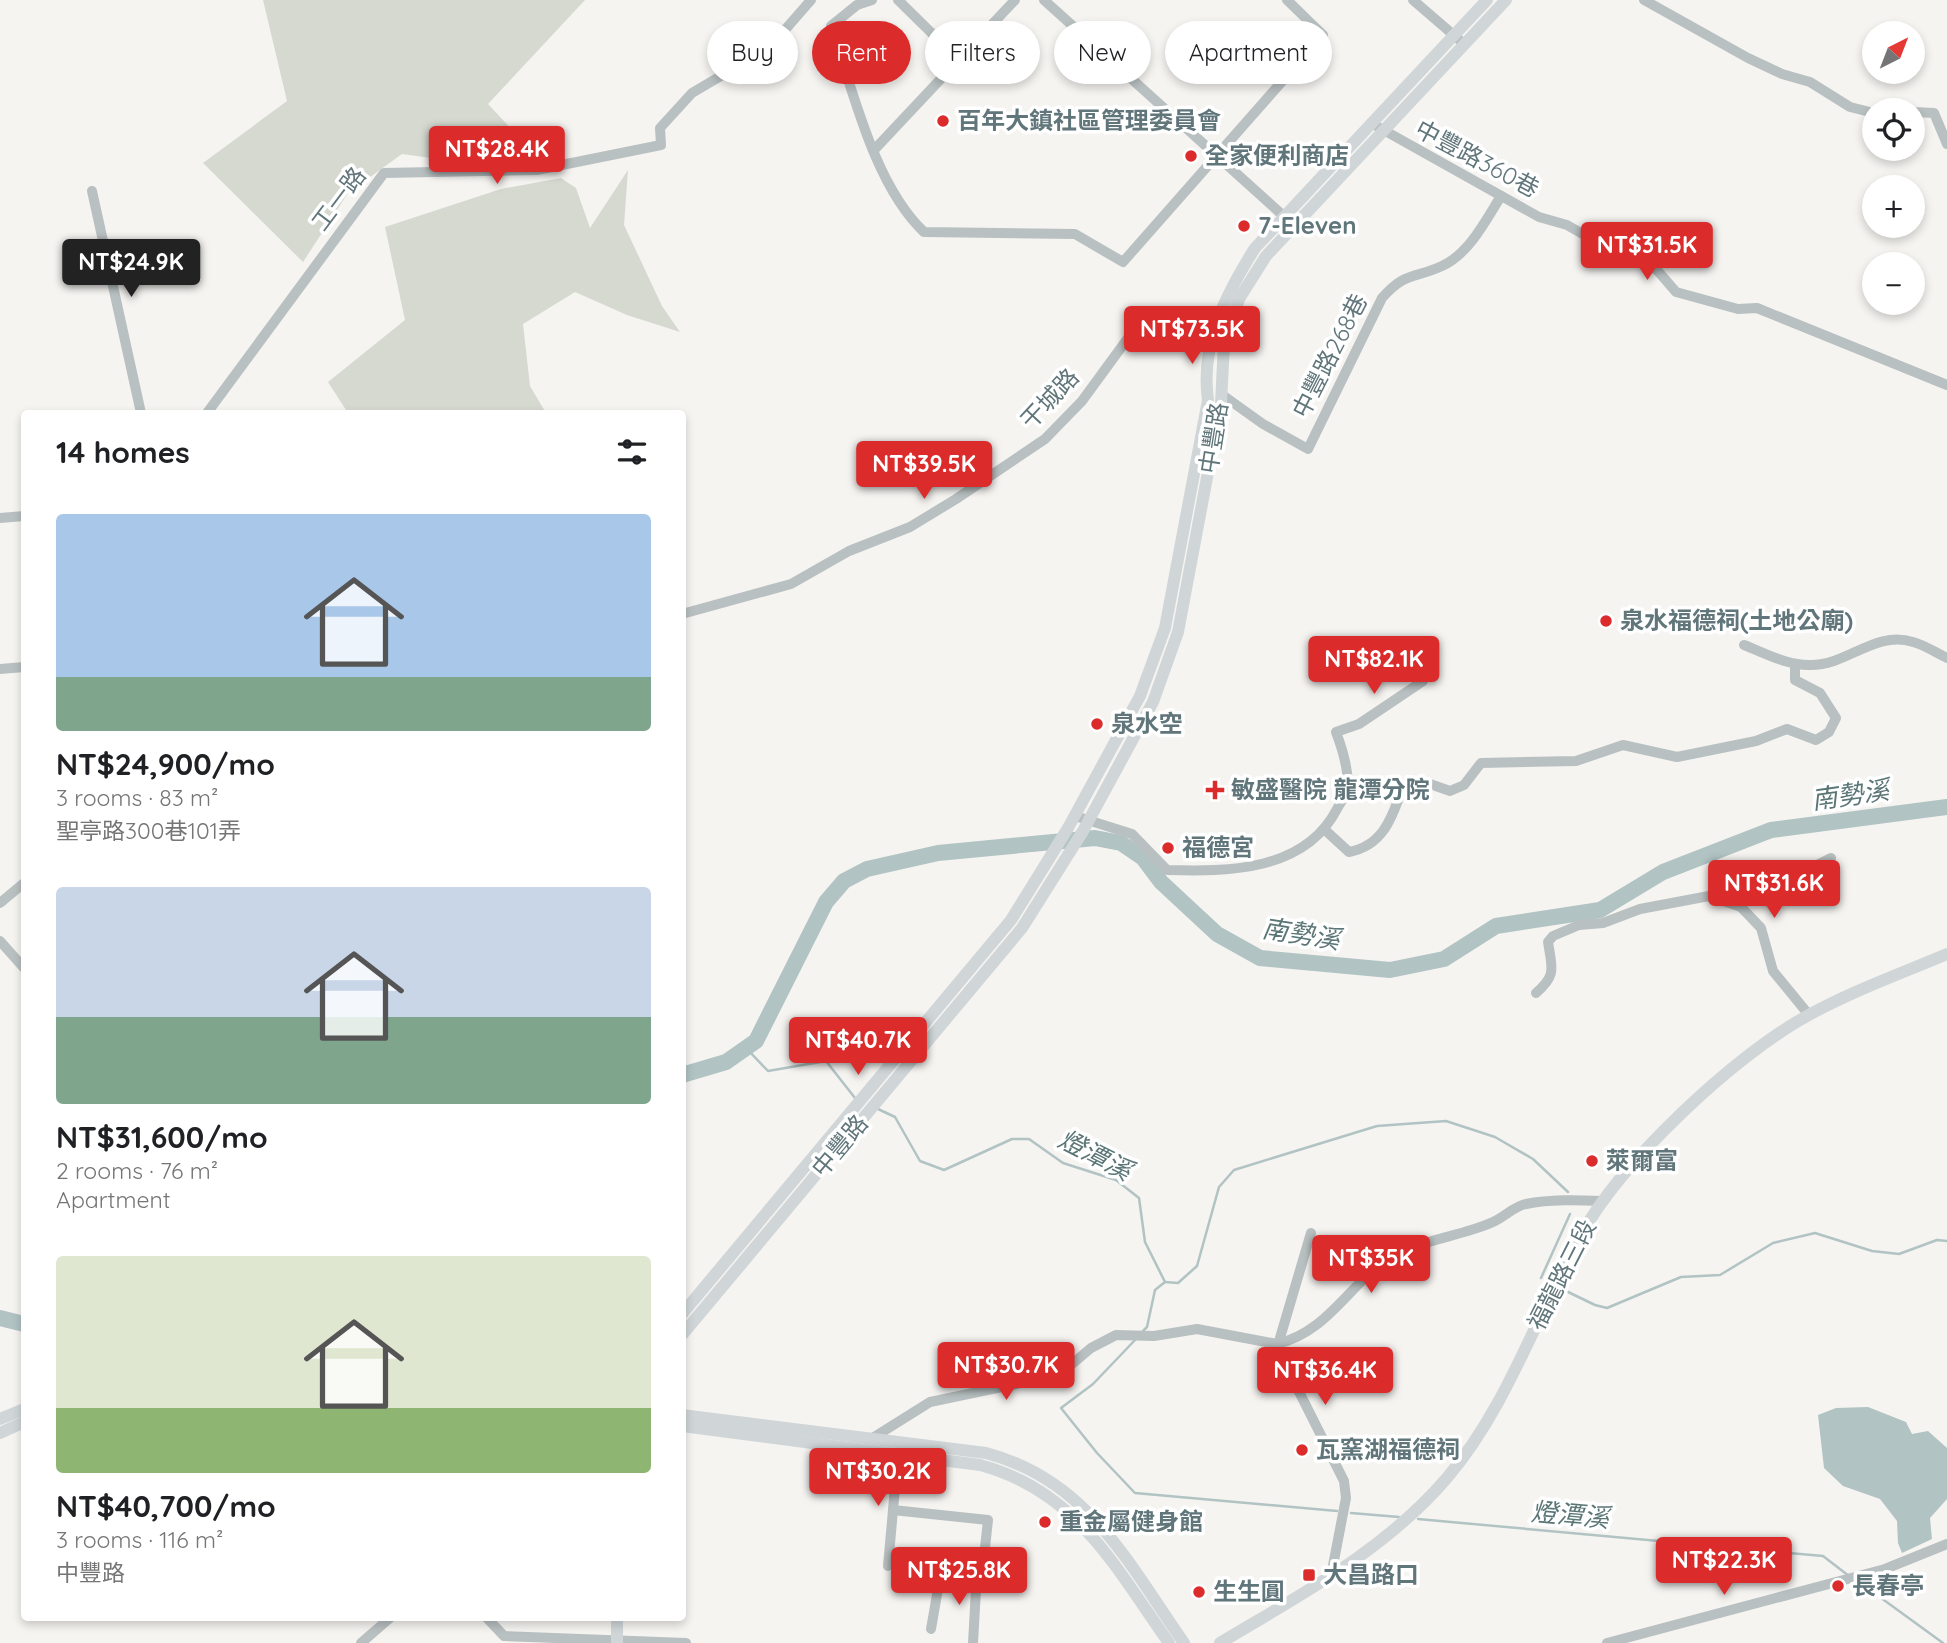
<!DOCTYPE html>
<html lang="en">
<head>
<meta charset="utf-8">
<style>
  body { margin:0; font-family:Quicksand,"Noto Sans TC",sans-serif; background:#f2f2f2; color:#202124; height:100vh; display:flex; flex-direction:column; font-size:26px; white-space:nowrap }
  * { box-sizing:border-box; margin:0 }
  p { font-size:23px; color:#757577 }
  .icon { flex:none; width:38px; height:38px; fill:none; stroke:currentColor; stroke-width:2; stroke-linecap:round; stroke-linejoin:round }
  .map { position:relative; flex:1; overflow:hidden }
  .side { position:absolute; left:21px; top:410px; width:665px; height:1211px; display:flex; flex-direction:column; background:#fff; border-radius:7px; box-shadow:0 4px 10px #0003 }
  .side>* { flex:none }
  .banner { position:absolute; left:707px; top:21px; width:665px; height:63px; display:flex; gap:14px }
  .needle { width:46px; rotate:42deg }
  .controls { position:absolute; left:1862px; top:21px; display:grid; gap:14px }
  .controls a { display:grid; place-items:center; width:63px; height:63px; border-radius:50%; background:#fff; box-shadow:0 4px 10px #0003; font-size:35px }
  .price { position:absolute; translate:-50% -60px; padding:0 16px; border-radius:7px; background:#db2b2b; color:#fff; font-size:23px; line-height:46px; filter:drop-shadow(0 2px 4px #0008) }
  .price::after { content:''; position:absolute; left:50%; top:42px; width:21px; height:16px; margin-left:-10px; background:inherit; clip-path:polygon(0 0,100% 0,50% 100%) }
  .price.on { background:#222; color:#fff }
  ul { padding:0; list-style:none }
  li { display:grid; align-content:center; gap:14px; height:371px; padding:0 35px }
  li span { display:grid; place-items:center; height:217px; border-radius:7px; color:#555 }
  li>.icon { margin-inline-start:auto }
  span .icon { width:126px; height:126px; fill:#fffc; stroke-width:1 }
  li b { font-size:30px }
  h2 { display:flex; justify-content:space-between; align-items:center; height:84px; padding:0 35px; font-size:30px }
  .tag { padding:0 24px; border-radius:32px; background:#fff; box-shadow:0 4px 10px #0003; font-size:24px; line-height:63px }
  .tag.on { background:#db2b2b; color:#fff }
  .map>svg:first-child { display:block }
  .green { fill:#d5d9d0 }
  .water { fill:#b1c3c3 }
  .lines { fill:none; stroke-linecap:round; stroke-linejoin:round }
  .stream { stroke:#b1c3c3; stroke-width:2.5 }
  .river { stroke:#b1c3c3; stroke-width:16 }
  .minor { stroke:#b9c0c1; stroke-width:10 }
  .major { stroke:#d0d6d8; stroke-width:12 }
  .poi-dot { fill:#db2b2b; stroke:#fff; stroke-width:2.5 }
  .labels { text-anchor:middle; stroke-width:7; stroke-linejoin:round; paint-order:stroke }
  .poi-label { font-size:24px; font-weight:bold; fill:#61767b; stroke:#fff; text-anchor:start }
  .street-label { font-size:24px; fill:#61767b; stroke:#fff }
  .water-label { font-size:26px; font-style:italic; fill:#5b7677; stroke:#fff }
</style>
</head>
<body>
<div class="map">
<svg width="1947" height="1643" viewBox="0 0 1947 1643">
  <rect width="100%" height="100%" fill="#f5f4f1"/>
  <g class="green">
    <path d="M263 0H585L488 104 534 153 438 159 402 154 348 193 303 262 203 163 287 101Z"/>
    <path d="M628 170 624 225 662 306 680 332 627 315 575 292 523 324 530 386 546 413H349L346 410 328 382 405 320 385 227 501 189 561 178 576 188 590 228Z"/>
  </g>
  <path class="water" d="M1868 1407 1906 1422 1912 1434 1928 1431 1947 1448V1499L1930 1518 1932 1539 1902 1553 1898 1543 1897 1521 1880 1499 1843 1486 1824 1468 1818 1415 1836 1408Z"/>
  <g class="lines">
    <g class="stream">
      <path d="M746 1048 768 1071 826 1061 855 1098"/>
      <path d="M878 1109 895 1117 920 1161 944 1170 1012 1139H1029L1063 1163 1116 1180 1139 1198 1145 1242 1165 1282 1155 1290 1147 1327 1143 1331"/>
      <path d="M1541 1278 1570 1214"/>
      <path d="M1165 1282 1178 1283 1197 1266 1219 1187 1234 1170 1377 1126 1446 1121 1495 1137 1533 1159 1568 1192"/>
      <path d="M1566 1291 1595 1305 1607 1308 1681 1277 1720 1275 1773 1243 1815 1233 1872 1251 1899 1254 1937 1240 1947 1241"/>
      <path d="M1136 1339 1093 1384 1061 1408 1097 1453 1135 1493 1337 1511"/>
      <path d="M1351 1513 1399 1517"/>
      <path d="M1418 1519 1823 1556 1849 1576"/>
      <path d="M1855 1579 1943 1643"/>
    </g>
    <g class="river">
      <path d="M682 1075 726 1062 756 1041 826 902 844 881 867 869 938 853 1095 838 1121 843 1143 858 1161 882 1217 934 1260 958 1390 970 1444 959 1496 926 1600 910 1663 872 1771 830 1947 807"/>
      <path d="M0 1318 24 1324"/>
    </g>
    <g class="minor">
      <path d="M872 0 857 5 831 26C853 90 874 185 924 232L1075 234 1123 262 1323 35 1287 0"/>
      <path d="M898 0 958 59"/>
      <path d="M1044 0 1288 220"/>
      <path d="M1413 0 1464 44"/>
      <path d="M1644 0 1748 58 1782 74 1810 82 1850 107 1874 113"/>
      <path d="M1913 112 1934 113 1947 144"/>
      <path d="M1371 123 1539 217 1567 225 1607 248 1657 270 1676 292 1738 309 1757 308 1947 385"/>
      <path d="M874 150 1015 0"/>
      <path d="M92 191 141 413"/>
      <path d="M1221 394 1263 424 1308 449 1382 298C1406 271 1414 279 1442 266 1469 254 1486 220 1501 196"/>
      <path d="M207 413 384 173 537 170 661 145 660 128 692 93 770 47 811 0"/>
      <path d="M0 518 24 516"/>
      <path d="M682 614 791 584 849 551 910 527 956 499 1045 439 1082 401 1131 334"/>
      <path d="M1744 645C1765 653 1788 666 1811 665 1848 665 1875 630 1913 642 1925 645 1936 653 1947 658"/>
      <path d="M0 669 24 667"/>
      <path d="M1075 816 1132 834 1167 870C1229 872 1305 871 1337 809 1340 803 1346 796 1347 790 1350 772 1342 748 1336 732L1359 724 1423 681"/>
      <path d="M1325 830 1349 852C1381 846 1391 821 1401 792L1430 784 1450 791 1464 785 1481 763 1576 761 1623 745 1677 757 1756 741 1787 729 1816 740 1829 732 1836 718 1820 693 1795 680V664"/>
      <path d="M0 903 24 883"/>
      <path d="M0 941 24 968"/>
      <path d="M1536 993C1557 975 1552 968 1548 942L1553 936 1579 925 1603 923 1640 909 1709 896 1741 907"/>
      <path d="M1809 1015 1773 971 1761 928 1741 907 1742 903 1831 858"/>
      <path d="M1311 1233 1277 1348 1344 1481 1346 1498 1331 1576"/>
      <path d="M871 1439 930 1402 1059 1375 1091 1348 1116 1335 1154 1336 1197 1329 1277 1344C1323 1333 1344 1294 1378 1266 1413 1239 1455 1239 1493 1222 1504 1217 1515 1206 1526 1204 1550 1199 1578 1200 1602 1201"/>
      <path d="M893 1510 988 1520 984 1557"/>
      <path d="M888 1566 898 1454"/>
      <path d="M486 1617 504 1636 686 1643"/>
      <path d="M931 1629 942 1566"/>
      <path d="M361 1643 391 1617"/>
      <path d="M973 1643 977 1572"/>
      <path d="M1607 1643 1885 1569 1947 1544"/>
    </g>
    <g class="major">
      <path d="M682 1314 1011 920 1068 828 1140 696 1165 628 1208 400C1200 344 1226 294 1255 248L1487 0"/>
      <path d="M682 1335 1022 928 1083 831 1153 702 1178 632 1221 403 1224 344 1239 299 1266 256 1506 0"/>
      <path d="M682 1415 986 1453C1088 1480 1128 1563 1184 1643"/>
      <path d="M0 1419 24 1409"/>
      <path d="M682 1426 980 1465C1077 1491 1115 1567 1169 1643"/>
      <path d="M0 1433 24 1422"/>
      <path d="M617 1643V1617"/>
      <path d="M1220 1643C1300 1595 1384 1551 1446 1479 1507 1408 1536 1316 1581 1235 1621 1162 1734 1056 1807 1016 1852 991 1900 974 1947 954"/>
    </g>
  </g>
  <g class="poi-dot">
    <circle cx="943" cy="121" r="7"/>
    <circle cx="1191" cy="156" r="7"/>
    <circle cx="1244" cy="226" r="7"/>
    <circle cx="1606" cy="621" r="7"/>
    <circle cx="1097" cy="724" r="7"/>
    <path d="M1211.5 779.5h7v7h7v7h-7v7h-7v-7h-7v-7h7z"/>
    <circle cx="1168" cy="848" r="7"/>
    <circle cx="1592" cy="1161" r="7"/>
    <circle cx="1302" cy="1450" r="7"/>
    <circle cx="1045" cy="1522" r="7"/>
    <rect x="1302" y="1568" width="14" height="14" rx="3.5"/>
    <circle cx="1838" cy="1586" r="7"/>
    <circle cx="1199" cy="1592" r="7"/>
  </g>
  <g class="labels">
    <g class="poi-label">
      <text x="957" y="129">百年大鎮社區管理委員會</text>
      <text x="1205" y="164">全家便利商店</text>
      <text x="1258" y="234">7-Eleven</text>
      <text x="1620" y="629">泉水福德祠(土地公廟)</text>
      <text x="1111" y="732">泉水空</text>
      <text x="1231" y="798">敏盛醫院 龍潭分院</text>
      <text x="1182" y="856">福德宮</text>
      <text x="1606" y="1169">萊爾富</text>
      <text x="1316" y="1458">瓦窯湖福德祠</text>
      <text x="1059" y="1530">重金屬健身館</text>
      <text x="1323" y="1583">大昌路口</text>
      <text x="1852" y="1594">長春亭</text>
      <text x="1213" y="1600">生生圓</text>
    </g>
    <g class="street-label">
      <text transform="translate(1477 159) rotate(28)" y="8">中豐路360巷</text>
      <text transform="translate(339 199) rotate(-53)" y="8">工一路</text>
      <text transform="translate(1330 356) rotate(-63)" y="8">中豐路268巷</text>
      <text transform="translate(1050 399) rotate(-47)" y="8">干城路</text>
      <text transform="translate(1214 438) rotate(-81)" y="8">中豐路</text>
      <text transform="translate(840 1146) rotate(-50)" y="8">中豐路</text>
      <text transform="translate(1562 1275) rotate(-63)" y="8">福龍路三段</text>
    </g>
    <g class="water-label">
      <text transform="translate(1850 795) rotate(-8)" y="9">南勢溪</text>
      <text transform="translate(1301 934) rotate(9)" y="9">南勢溪</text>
      <text transform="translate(1095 1155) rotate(27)" y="9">燈潭溪</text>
      <text transform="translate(1570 1515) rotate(5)" y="9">燈潭溪</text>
    </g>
  </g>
</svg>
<div class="controls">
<a><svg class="needle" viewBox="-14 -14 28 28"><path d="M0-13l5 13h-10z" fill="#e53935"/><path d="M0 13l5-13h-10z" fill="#757577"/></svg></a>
<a><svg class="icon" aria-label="locate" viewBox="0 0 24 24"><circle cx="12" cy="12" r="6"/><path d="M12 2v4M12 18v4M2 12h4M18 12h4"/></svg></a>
<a>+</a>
<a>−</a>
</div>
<b class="price" style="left:497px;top:186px">NT$28.4K</b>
<b class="price" style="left:1647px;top:282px">NT$31.5K</b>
<b class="price on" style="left:131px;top:299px">NT$24.9K</b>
<b class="price" style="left:1192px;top:366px">NT$73.5K</b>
<b class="price" style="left:924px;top:501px">NT$39.5K</b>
<b class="price" style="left:1374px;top:696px">NT$82.1K</b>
<b class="price" style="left:1774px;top:920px">NT$31.6K</b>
<b class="price" style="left:858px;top:1077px">NT$40.7K</b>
<b class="price" style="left:1371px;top:1295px">NT$35K</b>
<b class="price" style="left:1006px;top:1402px">NT$30.7K</b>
<b class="price" style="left:1325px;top:1407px">NT$36.4K</b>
<b class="price" style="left:878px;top:1508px">NT$30.2K</b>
<b class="price" style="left:1724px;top:1597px">NT$22.3K</b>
<b class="price" style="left:959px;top:1607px">NT$25.8K</b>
<div class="banner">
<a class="tag">Buy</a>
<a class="tag on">Rent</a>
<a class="tag">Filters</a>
<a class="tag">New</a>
<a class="tag">Apartment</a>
</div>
<section class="side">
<h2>14 homes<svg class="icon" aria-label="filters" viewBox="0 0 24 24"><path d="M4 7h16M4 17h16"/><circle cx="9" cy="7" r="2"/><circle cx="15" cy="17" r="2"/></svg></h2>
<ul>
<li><span style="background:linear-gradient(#a9c7e8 75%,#7fa58c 0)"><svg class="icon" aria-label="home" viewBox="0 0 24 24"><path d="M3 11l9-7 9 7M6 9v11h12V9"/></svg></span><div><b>NT$24,900/mo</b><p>3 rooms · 83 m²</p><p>聖亭路300巷101弄</p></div></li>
<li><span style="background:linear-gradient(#c9d6e8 60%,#7fa58c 0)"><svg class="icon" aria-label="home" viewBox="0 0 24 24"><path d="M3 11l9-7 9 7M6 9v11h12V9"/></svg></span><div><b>NT$31,600/mo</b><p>2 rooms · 76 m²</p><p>Apartment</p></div></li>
<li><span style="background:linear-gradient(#dfe7d0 70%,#8fb573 0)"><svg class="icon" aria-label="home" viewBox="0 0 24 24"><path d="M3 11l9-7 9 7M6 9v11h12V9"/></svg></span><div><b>NT$40,700/mo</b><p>3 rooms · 116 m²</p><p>中豐路</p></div></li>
</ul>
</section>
</div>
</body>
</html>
